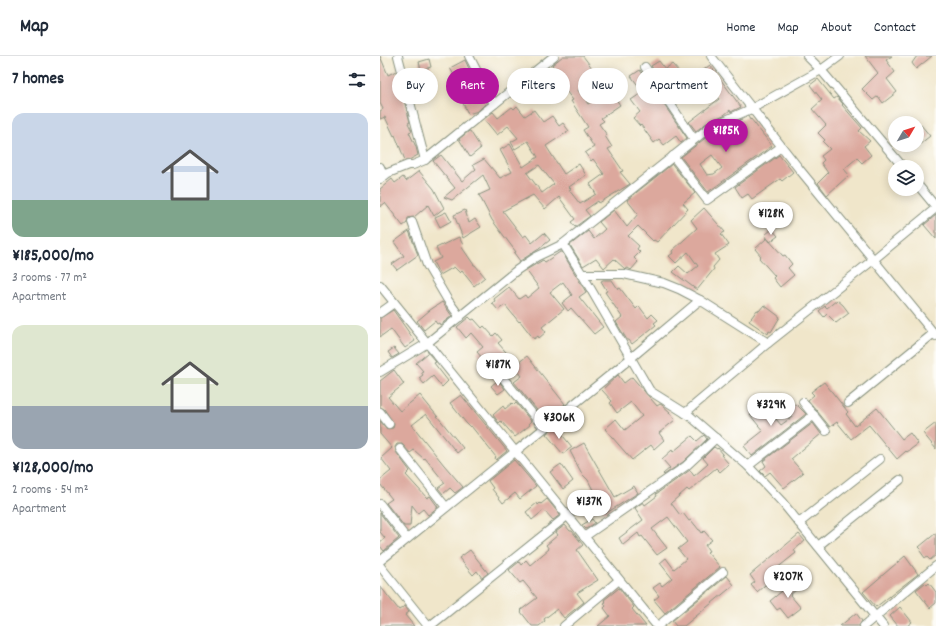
<!DOCTYPE html>
<html lang="en">
<head>
<meta charset="utf-8">
<style>
  body { margin:0; font-family:Dekko,sans-serif; background:#f2f2f3; color:#1f2937; height:100vh; display:flex; flex-direction:column; font-size:15px; white-space:nowrap }
  * { box-sizing:border-box; margin:0 }
  p { font-size:13px; color:#747a83 }
  .icon { flex:none; width:22px; height:22px; fill:none; stroke:currentColor; stroke-width:2; stroke-linecap:round; stroke-linejoin:round }
  .map { position:relative; flex:1; overflow:hidden }
  .drawer { display:flex; flex-direction:column; background:#fff; width:380px }
  .drawer>* { flex:none }
  .guide { position:absolute; left:12px; top:12px; width:380px; height:36px; display:flex; gap:8px }
  .needle { width:26px; rotate:51deg }
  .fabs { position:absolute; left:508px; top:60px; display:grid; gap:8px }
  .fabs a { display:grid; place-items:center; width:36px; height:36px; border-radius:50%; background:#fff; box-shadow:0 2px 10px #0003; font-size:20px }
  .price { position:absolute; translate:-50% -34px; padding:0 9px; border-radius:14px; background:#fff; color:#222; font-size:13px; line-height:26px; filter:drop-shadow(0 1px 2px #0008) }
  .price::after { content:''; position:absolute; left:50%; top:24px; width:12px; height:9px; margin-left:-6px; background:inherit; clip-path:polygon(0 0,100% 0,50% 100%) }
  .price.current { background:#b5179e; color:#fff }
  ul { padding:0; list-style:none }
  li { display:grid; align-content:center; gap:8px; height:212px; padding:0 12px }
  li span { display:grid; place-items:center; height:124px; border-radius:12px; color:#555 }
  li>.icon { margin-inline-start:auto }
  span .icon { width:72px; height:72px; fill:#fffc; stroke-width:1 }
  li b { font-size:17px }
  h2 { display:flex; justify-content:space-between; align-items:center; height:48px; padding:0 12px; font-size:17px }
  .tag { padding:0 14px; border-radius:18px; background:#fff; box-shadow:0 2px 10px #0003; font-size:14px; line-height:36px }
  .tag.current { background:#b5179e; color:#fff }
  header { display:flex; align-items:center; gap:24px; box-sizing:border-box; height:56px; padding:0 20px; background:#fff; border-bottom:1px solid #e0e1e3 }
  header strong { font-size:19px }
  nav { display:flex; gap:22px; margin-inline-start:auto; font-size:14px }
  main { display:flex; flex:1; min-height:0 }
  .map>svg:first-child { display:block }
  .building { fill:#dca89d; fill-rule:evenodd }
  .lines { fill:none; stroke-linecap:round; stroke-linejoin:round }
  .street-casing { stroke:#88927f; stroke-width:10 }
  .street { stroke:#fff; stroke-width:8 }
</style>
</head>
<body>
<header>
<strong>Map</strong>
<nav><a>Home</a><a>Map</a><a>About</a><a>Contact</a></nav>
</header>
<main>
<section class="drawer">
<h2>7 homes<svg class="icon" aria-label="filters" viewBox="0 0 24 24"><path d="M4 7h16M4 17h16"/><circle cx="9" cy="7" r="2"/><circle cx="15" cy="17" r="2"/></svg></h2>
<ul>
<li><span style="background:linear-gradient(#c9d6e8 70%,#7fa58c 0)"><svg class="icon" aria-label="home" viewBox="0 0 24 24"><path d="M3 11l9-7 9 7M6 9v11h12V9"/></svg></span><div><b>¥185,000/mo</b><p>3 rooms · 77 m²</p><p>Apartment</p></div></li>
<li><span style="background:linear-gradient(#dfe7d0 65%,#9aa5b1 0)"><svg class="icon" aria-label="home" viewBox="0 0 24 24"><path d="M3 11l9-7 9 7M6 9v11h12V9"/></svg></span><div><b>¥128,000/mo</b><p>2 rooms · 54 m²</p><p>Apartment</p></div></li>
</ul>
</section>
<div class="map">
<svg width="556" height="570" viewBox="0 0 556 570">
  <rect width="100%" height="100%" fill="#fdfcf7"/>
  <filter id="ink" filterUnits="userSpaceOnUse"><feTurbulence type="fractalNoise" baseFrequency=".025" numOctaves="2"/><feDisplacementMap in="SourceGraphic" scale="8" xChannelSelector="R" yChannelSelector="G"/><feConvolveMatrix kernelMatrix="1 2 1 2 8 2 1 2 1" color-interpolation-filters="sRGB"/></filter>
  <filter id="wash" filterUnits="userSpaceOnUse"><feTurbulence type="fractalNoise" baseFrequency=".012" numOctaves="4" result="noise"/><feDisplacementMap in="SourceGraphic" scale="16" xChannelSelector="R" yChannelSelector="G"/><feGaussianBlur stdDeviation="0.9" result="paint"/><feColorMatrix in="noise" values="0 0 0 0 0 0 0 0 0 0 0 0 0 0 0 0 0 1.4 0 .05"/><feComposite in="paint" operator="in"/></filter>
  <g filter="url(#wash)">
    <rect width="100%" height="100%" fill="#f0e6ca"/>
    <g id="blocks">
      <g class="building">
        <path d="M0 0 8 19 16 15 30 66 28 67 32 75 29 76 36 91 38 99 29 104H25L15 79 14 80 5 61 0 63V55L3 53 0 47Z"/>
        <path d="M183 0H203L222 25 223 24 240 49 221 62 224 65 219 68 227 79 225 80 232 91 228 93 243 115 240 116 250 128 219 147 218 145 205 154 210 160 195 171 191 166 195 163 179 141 165 153 153 139 123 155 143 181 146 179 152 187 164 177 170 184 159 193 140 205 134 197 136 196 112 164 99 139 110 134 103 119 72 144 64 141 75 132 53 105 61 99 82 125 96 113 93 109 104 103 120 122 132 116 120 94 130 88 143 111 158 101 148 85 135 93 131 86 138 82 128 70 117 79 104 63 113 56 118 62 132 51 134 53 137 50 145 60 154 54 163 66 172 60 179 70 183 67 189 75 166 90 184 118 199 108 206 119 189 131 191 133 189 134 200 148 216 138 210 128 224 118 213 103 211 105 205 97 214 91 203 74 208 71 191 45 193 44 172 17 176 14 172 9ZM211 25 220 39 208 48 198 34ZM159 109 174 128 162 137 147 117Z"/>
        <path d="M485 0H512L506 4 515 16 507 23 517 36 503 47 498 40 493 44 482 33 498 17Z"/>
        <path d="M537 0H552L536 13 532 7Z"/>
        <path d="M49 3 51 11 41 14 39 6Z"/>
        <path d="M85 4 101 39 103 38 107 46 98 55 88 58 83 47 88 44 70 12Z"/>
        <path d="M279 5 285 13 292 8 308 26 330 9 361 51 351 56 350 54 344 59 328 66 316 75 309 66 339 43 328 29 324 32 321 27 295 45 271 10Z"/>
        <path d="M260 14 307 82 301 87 296 80 284 89 279 83 274 87 261 69 260 70 253 62 260 56 251 44 263 36 251 20Z"/>
        <path d="M438 23 454 43 457 41 463 48 462 49 482 72 479 75 490 85 484 90 491 99 482 107 477 102 464 113 469 119 447 139 438 127 448 117 441 107 444 104 441 100 450 93 443 86 445 84 438 77 446 69 432 53 442 44 430 29Z"/>
        <path d="M368 60 370 64 371 63 392 90 328 136 301 101 333 76 341 72 345 77 359 67 358 65ZM332 99 342 112 334 118 327 119 320 108Z"/>
        <path d="M541 69 550 80 540 88 537 84V72Z"/>
        <path d="M89 75H90L101 92 90 101 79 83Z"/>
        <path d="M399 99 413 116 402 125 400 123 372 143 368 138 362 142 355 131Z"/>
        <path d="M292 108 315 137 303 147 308 153 277 186 274 184 273 185 258 170 248 180 259 190 257 193 260 196 254 202 258 206 251 214 248 212 245 213 234 203 224 212 216 202 203 210 190 189 208 175 214 183 225 173 219 166 234 154 247 171 258 158 247 144Z"/>
        <path d="M39 115 54 133 64 152 54 160 48 149 34 161 28 162 27 167 23 170 5 147 0 151V133L12 123 15 127 23 121 26 125Z"/>
        <path d="M324 152 345 176 341 178 349 189 335 198 339 204 333 211 334 213 317 234 293 216 299 210 308 218 318 210 308 196 296 207 289 200 293 197 292 195 317 172 311 164Z"/>
        <path d="M85 154 89 167 95 163 101 171 83 182 74 159Z"/>
        <path d="M66 156 71 165 60 171 55 161Z"/>
        <path d="M556 159V183L544 169Z"/>
        <path d="M392 173 398 180 390 186 385 179Z"/>
        <path d="M29 175 38 199 17 214 12 208 24 200 14 186Z"/>
        <path d="M79 181 83 189 81 190 94 209H95L105 221 94 230 82 215 80 217 74 211 60 219 53 206 61 202 56 192Z"/>
        <path d="M387 182 403 200 405 199 412 208 408 212 414 219 400 231 393 222 395 220 379 202 381 200 375 193Z"/>
        <path d="M180 196H182L206 236 199 241 223 271 214 278 191 252 188 255 182 247 192 239 183 226 170 236 184 253 162 271 166 276 159 282 158 280 154 283 140 265 139 266 125 249 118 254 112 247 115 245 114 243 129 231 139 243 145 239 147 242 159 232 146 214 163 204 165 206Z"/>
        <path d="M223 224H232L238 233 240 232 256 253 259 250 268 262 272 258 278 264 274 267 276 269 252 288 249 284H247L236 266 242 261 225 236 227 235 221 225Z"/>
        <path d="M457 244 463 249 469 257 456 267 447 258 444 261 439 255 445 250 447 252Z"/>
        <path d="M62 246 72 260 60 269 59 267 57 268 55 265 44 274 37 265 50 254Z"/>
        <path d="M384 249 400 261 391 276 389 275 388 278 369 265 377 254 379 255Z"/>
        <path d="M13 254 35 285 25 292 11 273 0 281V262Z"/>
        <path d="M89 261 92 264 94 263 102 272 104 270 113 280 116 277 122 284 118 287 132 303 115 317 97 296 103 291 91 277 86 282 77 271Z"/>
        <path d="M14 292 19 298 12 302 8 296Z"/>
        <path d="M48 297 56 306 54 307 68 325 62 331 53 320 44 328 39 322 43 319 41 316 43 315 36 307Z"/>
        <path d="M147 300 185 348 165 364 134 326 142 320 134 310Z"/>
        <path d="M14 314 24 328 8 341 20 355 40 339 83 392 77 397 46 358 32 369 64 409 83 431 75 437 70 432 63 438 58 432 65 427 45 402 44 403 34 394 30 397 22 388H17L15 391 16 396 30 415 26 419 47 442 50 440 58 451 48 459 43 453 38 457 32 449 30 470H24L6 447 12 443 0 428V424L11 415 1 402 12 392 0 378V365L7 373 13 372 14 368 4 353 0 351V325Z"/>
        <path d="M238 319 244 327 252 321 277 350 280 348 282 349 290 356H289L295 364 279 377 284 384 274 393 271 389 252 404 225 373 236 363 245 374 262 360 251 346 237 357 230 347 232 345 222 334Z"/>
        <path d="M118 324 125 333 118 338 111 330Z"/>
        <path d="M444 326 468 356 466 358 475 370 497 352 522 383 530 377 538 388 527 396 526 395 517 403 489 369 471 383 457 366 450 371 428 344 434 339 431 336Z"/>
        <path d="M81 339 110 374 127 395 116 404 115 402 116 401 91 370 90 371 86 367 70 347Z"/>
        <path d="M132 347 134 349 136 347 151 365 148 368 150 369 135 381 121 365 119 367 113 359 123 350 125 353Z"/>
        <path d="M416 348 426 358 372 400 364 390 383 375 370 359 382 349 394 365 396 363 401 369 412 361 407 354Z"/>
        <path d="M433 367 441 378 411 403 423 417 404 432 390 416 385 420 380 415 386 410 383 405Z"/>
        <path d="M556 367V393L543 377Z"/>
        <path d="M175 370 192 391 183 398 166 378Z"/>
        <path d="M324 379 327 383 303 406 284 419 283 418 290 412 282 403 292 394 293 396 312 380 317 385Z"/>
        <path d="M204 387 235 441 254 430 258 437 225 458 208 424 202 418 190 395Z"/>
        <path d="M334 391 337 393 338 392 343 398 341 399 349 408 340 416 336 412 319 426V427L309 435 307 433 291 447 300 459 303 457 309 465 311 464 319 474H320L322 477 324 475 332 484 325 489 329 495 327 496 340 511 285 557 274 544 279 540 273 532 280 527 282 530 292 522 280 507 286 502 294 513 306 503 298 493 307 486 288 461 272 473 287 492 277 499 262 480 260 481 258 477 243 489 239 482 263 464 255 452 263 446 265 449 277 440 276 438 310 414 314 420 328 408 323 402Z"/>
        <path d="M134 404 156 430 140 443 135 437 123 447 112 433 113 432 108 425Z"/>
        <path d="M181 408 193 425 183 433 170 416Z"/>
        <path d="M167 443 180 459 173 464 164 454 152 464 146 456 157 447 158 449 160 447 161 448Z"/>
        <path d="M0 457 19 482 4 495 0 490V486L5 482 0 476Z"/>
        <path d="M212 463 215 467 206 473 202 469Z"/>
        <path d="M185 469 190 475H192L203 489 197 494 218 524 197 537 204 546 184 562 177 553 164 563 165 565 159 570H152L141 556 142 555 141 554 157 542 143 525 140 527 129 514 139 506 141 509 146 504 150 509 169 493 166 489 178 479 176 476Z"/>
        <path d="M556 477V499L550 504 547 501 545 502 540 495 541 493 539 491Z"/>
        <path d="M419 478 425 485 414 494 416 497 396 513 399 517 377 536 371 529 375 526 370 519Z"/>
        <path d="M90 494 108 517 102 522 97 515 93 519 79 502Z"/>
        <path d="M525 500 538 518 496 551 483 536Z"/>
        <path d="M347 520 354 529 304 570H296L292 565Z"/>
        <path d="M419 521 424 527 410 539 421 552 408 562 400 552 397 554 390 545Z"/>
        <path d="M545 527 547 529 549 527 556 536V547L550 552 536 534Z"/>
        <path d="M0 530 19 554 25 550 29 556 25 559 34 570H0Z"/>
        <path d="M239 532 254 551 252 553 266 570H218L230 560 224 552 226 550 224 547 226 546 224 544Z"/>
        <path d="M520 551 532 566 527 570H518L510 560Z"/>
        <path d="M476 557 482 565 479 570H460Z"/>
      </g>
    </g>
  </g>
  <g filter="url(#ink)">
    <use href="#blocks" fill-opacity="0" stroke="#88927f" stroke-width="1"/>
    <g class="lines">
      <g class="street-casing">
        <g id="street">
          <path d="M18 0 45 104"/>
          <path d="M89 0 114 48"/>
          <path d="M331 0 420 114 556 280"/>
          <path d="M427 0 441 14 523 111"/>
          <path d="M265 11 314 83"/>
          <path d="M293 100 327 144 401 91"/>
          <path d="M0 111 4 120"/>
          <path d="M0 123 8 117 28 109H33L45 104 174 0"/>
          <path d="M537 128 556 151"/>
          <path d="M32 166 47 209 67 243 80 261"/>
          <path d="M183 188 202 218 270 335 310 360 368 410 402 446 503 570"/>
          <path d="M202 218H244L284 227 299 233 320 244 388 287"/>
          <path d="M0 229 277 570"/>
          <path d="M0 257 14 247"/>
          <path d="M0 316 46 288 137 214 156 201 183 188 330 71 371 53 441 14 460 0"/>
          <path d="M123 322 164 372"/>
          <path d="M423 346 446 375"/>
          <path d="M468 347 554 277"/>
          <path d="M0 356 9 368"/>
          <path d="M305 357 388 287 493 204 556 152"/>
          <path d="M20 393 66 451"/>
          <path d="M368 410 434 359"/>
          <path d="M0 448 27 483"/>
          <path d="M419 467 500 403"/>
          <path d="M204 481 306 410 336 382"/>
          <path d="M438 490 520 424"/>
          <path d="M0 505 251 302 320 244"/>
          <path d="M0 510 48 570"/>
          <path d="M50 570 187 460"/>
          <path d="M184 570 239 524"/>
          <path d="M278 570 343 516"/>
          <path d="M484 570 556 510"/>
        </g>
      </g>
      <use href="#street" class="street"/>
    </g>
  </g>
</svg>
<div class="fabs">
<a><svg class="needle" viewBox="-14 -14 28 28"><path d="M0-13l5 13h-10z" fill="#e53935"/><path d="M0 13l5-13h-10z" fill="#747a83"/></svg></a>
<a><svg class="icon" aria-label="layers" viewBox="0 0 24 24"><path d="M12 4l9 5-9 5-9-5zM3 14l9 5 9-5"/></svg></a>
</div>
<b class="price current" style="left:346px;top:97px">¥185K</b>
<b class="price" style="left:391px;top:180px">¥128K</b>
<b class="price" style="left:118px;top:331px">¥187K</b>
<b class="price" style="left:391px;top:371px">¥329K</b>
<b class="price" style="left:179px;top:384px">¥306K</b>
<b class="price" style="left:209px;top:468px">¥137K</b>
<b class="price" style="left:408px;top:543px">¥207K</b>
<div class="guide">
<a class="tag">Buy</a>
<a class="tag current">Rent</a>
<a class="tag">Filters</a>
<a class="tag">New</a>
<a class="tag">Apartment</a>
</div>
</div>
</main>
</body>
</html>
